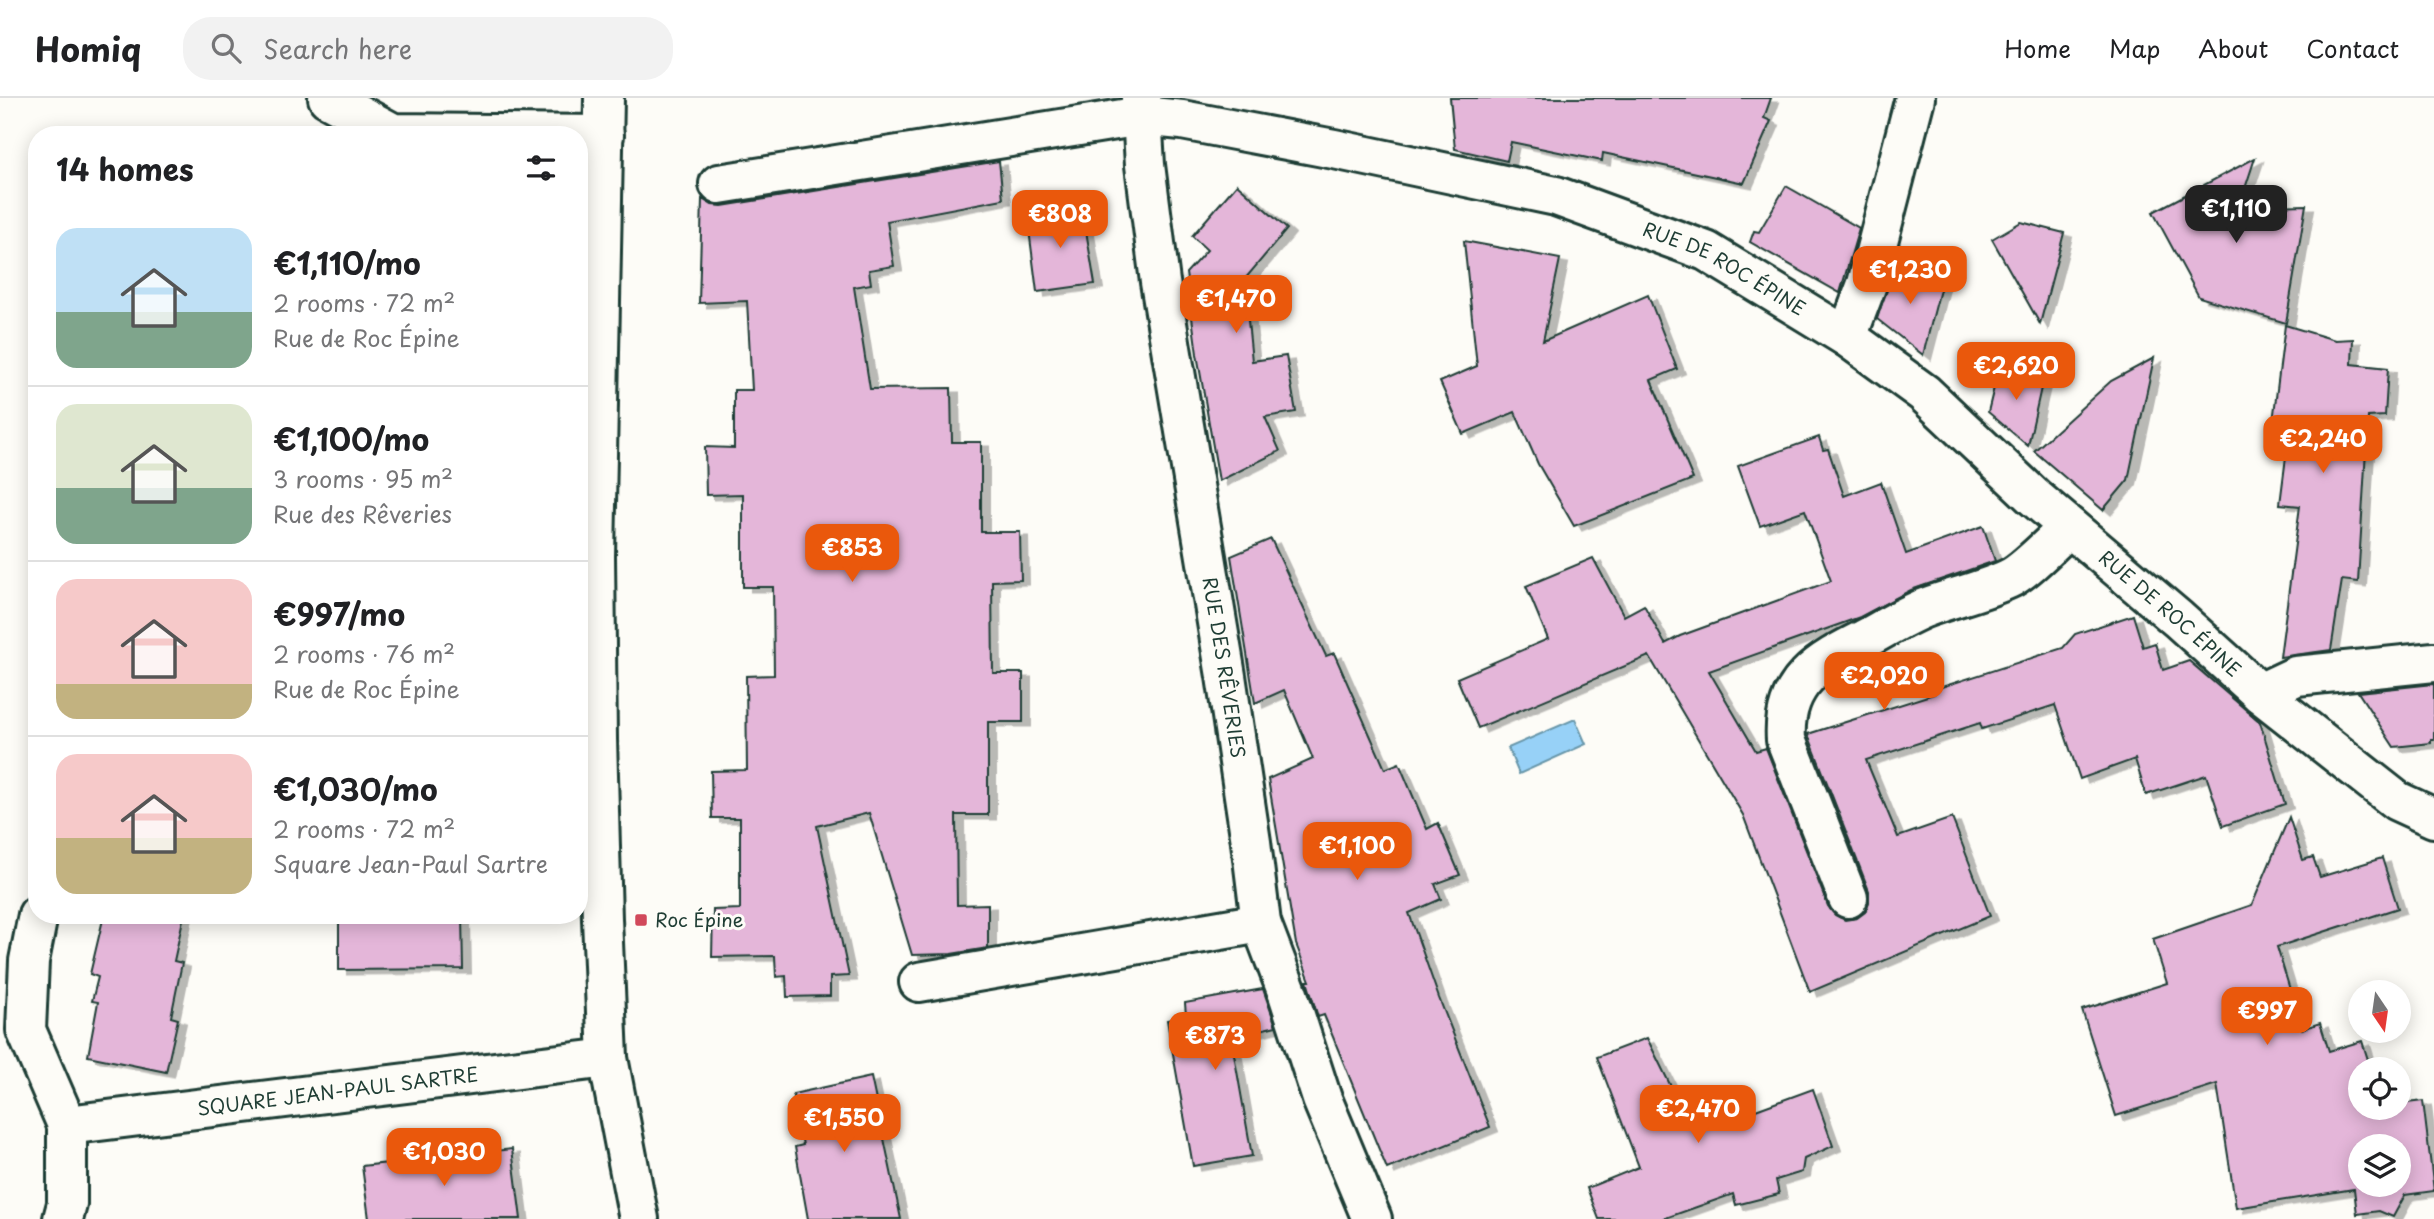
<!DOCTYPE html>
<html lang="en">
<head>
<meta charset="utf-8">
<style>
  body { margin:0; font-family:"Playpen Sans",sans-serif; background:#f2f2f2; color:#202124; height:100vh; display:flex; flex-direction:column; font-size:26px; white-space:nowrap }
  * { box-sizing:border-box; margin:0 }
  p { font-size:23px; color:#757577 }
  .icon { flex:none; width:38px; height:38px; fill:none; stroke:currentColor; stroke-width:2; stroke-linecap:round; stroke-linejoin:round }
  .map { position:relative; flex:1; overflow:hidden }
  .side { position:absolute; left:28px; top:28px; width:560px; height:798px; display:flex; flex-direction:column; background:#fff; border-radius:28px; box-shadow:0 4px 18px #0003 }
  .side>* { flex:none }
  .needle { width:46px; rotate:167deg }
  .buttons { position:absolute; left:2348px; top:882px; display:grid; gap:14px }
  .buttons a { display:grid; place-items:center; width:63px; height:63px; border-radius:50%; background:#fff; box-shadow:0 4px 18px #0003; font-size:35px }
  .price { position:absolute; translate:-50% -60px; padding:0 16px; border-radius:14px; background:#ea580c; color:#fff; font-size:23px; line-height:46px; filter:drop-shadow(0 2px 4px #0008) }
  .price::after { content:''; position:absolute; left:50%; top:42px; width:21px; height:16px; margin-left:-10px; background:inherit; clip-path:polygon(0 0,100% 0,50% 100%) }
  .price.active { background:#222; color:#fff }
  ul { padding:0; list-style:none }
  li { display:flex; align-items:center; gap:21px; height:175px; padding:0 28px }
  li+li { border-top:2px solid #e0e0e0 }
  li span { display:grid; place-items:center; flex:none; width:196px; height:140px; border-radius:21px; color:#555 }
  li>.icon { margin-inline-start:auto }
  span .icon { width:84px; height:84px; fill:#fffc; stroke-width:1 }
  li b { font-size:30px }
  h2 { display:flex; justify-content:space-between; align-items:center; height:84px; padding:0 28px; font-size:30px }
  header { display:flex; align-items:center; gap:42px; box-sizing:border-box; height:98px; padding:0 35px; background:#fff; border-bottom:2px solid #e0e0e0 }
  header strong { font-size:33px }
  nav { display:flex; gap:38px; margin-inline-start:auto; font-size:24px }
  .search { width:490px; height:63px; background:#f2f2f2; display:flex; align-items:center; gap:18px; box-sizing:border-box; padding:0 24px; border-radius:28px; color:#757577; font-size:26px }
  .map>svg:first-child { display:block }
  .water { fill:#97d1f7; stroke:#6796a9; stroke-width:2 }
  .building { fill:#e4b6d9; stroke:#1f3d34; stroke-width:2; fill-rule:evenodd; filter:url(#shadow) }
  .lines { fill:none; stroke-linecap:round; stroke-linejoin:round }
  .minor-casing { stroke:#1f3d34; stroke-width:44 }
  .minor { stroke:#fdfcf7; stroke-width:38 }
  .poi-dot { fill:#d1495b; stroke:#fdfcf7; stroke-width:2.5 }
  .labels { text-anchor:middle; stroke-width:6; stroke-linejoin:round; paint-order:stroke }
  .street-label { font-size:19px; fill:#1f3d34; stroke:#fdfcf7 }
  .poi-label { font-size:19px; fill:#1f3d34; stroke:#fdfcf7; text-anchor:start }
</style>
</head>
<body>
<header>
<strong>Homiq</strong>
<div class="search"><svg class="icon" aria-label="search" viewBox="0 0 24 24"><circle cx="10" cy="10" r="6"/><path d="M15 15l6 6"/></svg>Search here</div>
<nav><a>Home</a><a>Map</a><a>About</a><a>Contact</a></nav>
</header>
<div class="map">
<svg width="2434" height="1121" viewBox="0 0 2434 1121">
  <defs>
    <filter id="shadow"><feDropShadow dx="8" dy="4.5" stdDeviation="0" flood-color="#0004"/></filter>
  </defs>
  <rect width="100%" height="100%" fill="#fdfcf7"/>
  <filter id="ink" filterUnits="userSpaceOnUse"><feTurbulence type="fractalNoise" baseFrequency=".0143" numOctaves="2"/><feDisplacementMap in="SourceGraphic" scale="14" xChannelSelector="R" yChannelSelector="G"/><feConvolveMatrix kernelMatrix="1 2 1 2 8 2 1 2 1" color-interpolation-filters="sRGB"/></filter>
  <g filter="url(#ink)">
    <path class="water" d="M1575 621 1586 646 1519 676 1508 650Z"/>
    <g class="building">
      <path d="M1450 0H1771L1764 20 1771 23 1744 85 1603 55 1602 63 1511 44 1507 63 1455 51Z"/>
      <path d="M2255 60 2239 109 2306 107 2286 225 2199 199 2153 114Z"/>
      <path d="M999 63 1003 101 887 123 894 168 869 172 871 186 854 189 870 291 951 290 952 344H981V434H1020L1021 482 992 483 993 575H1023V624H988V717H956L957 807 988 806V850L951 856 912 857 869 715 817 728 849 878 830 879V898L787 899 786 878 776 879 775 858 712 859 713 812 740 811V720H712L711 673 747 672 746 578 774 577 773 489H743V396L706 397 705 349 734 350V292H752L747 203 699 205 702 101 712 107 722 108Z"/>
      <path d="M1237 86 1287 131 1244 182 1252 263 1286 258 1296 314 1265 319 1280 353 1219 383 1197 256 1186 175 1207 152 1192 138Z"/>
      <path d="M1786 88 1859 130 1840 195 1750 144 1754 133 1759 134Z"/>
      <path d="M1082 109 1095 186 1037 194 1027 116Z"/>
      <path d="M2021 124 2064 135 2040 226 1992 141Z"/>
      <path d="M1464 143 1560 161 1543 243 1648 197 1677 271 1651 282 1693 381 1574 428 1538 366 1515 314 1463 336 1440 284 1477 268Z"/>
      <path d="M1894 168 1943 180 1923 257 1877 221Z"/>
      <path d="M2285 227 2335 242 2353 241 2352 266 2388 270 2385 318 2368 319 2358 484 2342 482 2331 552 2280 559 2300 408 2280 406 2287 351 2270 348Z"/>
      <path d="M2154 260 2128 382 2103 412 2034 353 2111 283Z"/>
      <path d="M1999 269 2043 281 2028 348 1988 314Z"/>
      <path d="M1819 339 1823 352 1828 351 1844 398 1881 384 1906 456 1983 428 1995 463 1911 492 1860 519 1709 573 1756 653 1766 650 1828 808 1835 817 1845 822 1857 820 1865 814 1869 804V793L1808 636 1934 596 1932 592 2063 550 2075 536 2133 517 2143 549 2155 545 2163 572 2189 563 2260 624 2285 706 2223 728 2206 677 2146 697 2135 661 2080 681 2055 607 1982 631 1980 625 1866 662 1898 739 1952 720 1990 818 1810 894 1743 717 1649 558 1478 630 1457 580 1548 541 1526 488 1593 460 1624 518 1644 507 1665 546 1680 538 1831 483 1805 412 1760 428 1738 368Z"/>
      <path d="M1271 441 1326 558 1334 555 1385 671 1399 665 1427 731 1438 725 1460 777 1435 786 1441 801 1409 815 1439 900 1490 1029 1387 1071 1324 917 1318 919 1307 883H1310L1296 846 1268 681 1313 661 1284 592 1255 605 1231 458Z"/>
      <path d="M2434 586V641H2431V645L2394 649 2358 594Z"/>
      <path d="M2289 719 2303 762 2313 759 2320 779 2382 760 2398 810 2277 849 2302 931 2320 925 2329 953 2362 943 2371 971H2361V1010H2399V1006L2423 1003 2434 1093 2405 1097 2393 1119 2379 1113 2357 1116 2354 1091 2236 1110 2217 986 2116 1018 2082 912 2167 885 2153 841 2252 807ZM2361 1048H2399V1087H2361Z"/>
      <path d="M104 817H184L174 863 182 865 171 919 178 921 166 974 88 958 98 904 92 903 98 879 90 876Z"/>
      <path d="M339 817H462L463 871 339 872Z"/>
      <path d="M1263 891 1276 928 1231 939 1252 1058 1193 1068 1167 922 1186 918 1185 905Z"/>
      <path d="M1647 940 1690 1027 1720 1018 1723 1024 1813 991 1833 1048 1804 1061 1802 1074 1776 1082 1779 1096 1736 1107 1733 1096 1663 1121H1599L1587 1090 1639 1069 1597 959Z"/>
      <path d="M871 979 901 1121H808L795 1049 803 1047 793 996Z"/>
      <path d="M512 1051 521 1121H369L362 1068Z"/>
    </g>
    <g class="lines">
      <g class="minor-casing">
        <g id="minor">
          <path d="M328 0 393 35 604 37"/>
          <path d="M604 0 595 458 597 641 602 821 608 960 639 1121"/>
          <path id="s1" d="M1141 0 1145 67 1160 184 1226 578 1251 744 1261 825 1288 896 1322 1001 1372 1121"/>
          <path id="s2" d="M719 86 1141 18 1182 22 1334 51 1556 98 1706 153 1847 239 1924 295 2034 399 2178 521 2260 595 2397 703 2434 720"/>
          <path d="M1847 239 1867 186 1915 0"/>
          <path d="M2260 595 2296 578 2434 564"/>
          <path d="M1848 800 1786 642C1782 584 1819 564 1865 541 1885 530 1906 517 1927 509 1954 499 1982 493 2008 481 2023 475 2056 441 2069 429"/>
          <path d="M38 817 29 863 26 932 67 1027V1106L63 1121"/>
          <path d="M919 884 1261 825"/>
          <path id="s3" d="M67 1027 608 960"/>
        </g>
      </g>
      <use href="#minor" class="minor"/>
    </g>
  </g>
  <rect class="poi-dot" x="634" y="815" width="14" height="14" rx="3.5"/>
  <g class="labels">
    <g class="street-label">
      <text dy="7" stroke="none"><textPath href="#s2" startOffset="1034">RUE DE ROC ÉPINE</textPath></text>
      <text dy="7" stroke="none"><textPath href="#s2" startOffset="1601">RUE DE ROC ÉPINE</textPath></text>
      <text dy="7" stroke="none"><textPath href="#s1" startOffset="576">RUE DES RÊVERIES</textPath></text>
      <text dy="7" stroke="none"><textPath href="#s3" startOffset="273">SQUARE JEAN-PAUL SARTRE</textPath></text>
    </g>
    <g class="poi-label">
      <text x="655" y="829">Roc Épine</text>
    </g>
  </g>
</svg>
<div class="buttons">
<a><svg class="needle" viewBox="-14 -14 28 28"><path d="M0-13l5 13h-10z" fill="#e53935"/><path d="M0 13l5-13h-10z" fill="#757577"/></svg></a>
<a><svg class="icon" aria-label="locate" viewBox="0 0 24 24"><circle cx="12" cy="12" r="6"/><path d="M12 2v4M12 18v4M2 12h4M18 12h4"/></svg></a>
<a><svg class="icon" aria-label="layers" viewBox="0 0 24 24"><path d="M12 4l9 5-9 5-9-5zM3 14l9 5 9-5"/></svg></a>
</div>
<b class="price active" style="left:2236px;top:147px">€1,110</b>
<b class="price" style="left:1060px;top:152px">€808</b>
<b class="price" style="left:1910px;top:208px">€1,230</b>
<b class="price" style="left:1236px;top:237px">€1,470</b>
<b class="price" style="left:2016px;top:304px">€2,620</b>
<b class="price" style="left:2323px;top:377px">€2,240</b>
<b class="price" style="left:852px;top:486px">€853</b>
<b class="price" style="left:1884px;top:614px">€2,020</b>
<b class="price" style="left:1357px;top:784px">€1,100</b>
<b class="price" style="left:2267px;top:949px">€997</b>
<b class="price" style="left:1215px;top:974px">€873</b>
<b class="price" style="left:1698px;top:1047px">€2,470</b>
<b class="price" style="left:844px;top:1056px">€1,550</b>
<b class="price" style="left:444px;top:1090px">€1,030</b>
<section class="side">
<h2>14 homes<svg class="icon" aria-label="filters" viewBox="0 0 24 24"><path d="M4 7h16M4 17h16"/><circle cx="9" cy="7" r="2"/><circle cx="15" cy="17" r="2"/></svg></h2>
<ul>
<li><span style="background:linear-gradient(#bfe0f5 60%,#7fa58c 0)"><svg class="icon" aria-label="home" viewBox="0 0 24 24"><path d="M3 11l9-7 9 7M6 9v11h12V9"/></svg></span><div><b>€1,110/mo</b><p>2 rooms · 72 m²</p><p>Rue de Roc Épine</p></div></li>
<li><span style="background:linear-gradient(#dfe7d0 60%,#7fa58c 0)"><svg class="icon" aria-label="home" viewBox="0 0 24 24"><path d="M3 11l9-7 9 7M6 9v11h12V9"/></svg></span><div><b>€1,100/mo</b><p>3 rooms · 95 m²</p><p>Rue des Rêveries</p></div></li>
<li><span style="background:linear-gradient(#f6c9c9 75%,#c2b280 0)"><svg class="icon" aria-label="home" viewBox="0 0 24 24"><path d="M3 11l9-7 9 7M6 9v11h12V9"/></svg></span><div><b>€997/mo</b><p>2 rooms · 76 m²</p><p>Rue de Roc Épine</p></div></li>
<li><span style="background:linear-gradient(#f6c9c9 60%,#c2b280 0)"><svg class="icon" aria-label="home" viewBox="0 0 24 24"><path d="M3 11l9-7 9 7M6 9v11h12V9"/></svg></span><div><b>€1,030/mo</b><p>2 rooms · 72 m²</p><p>Square Jean-Paul Sartre</p></div></li>
</ul>
</section>
</div>
</body>
</html>
